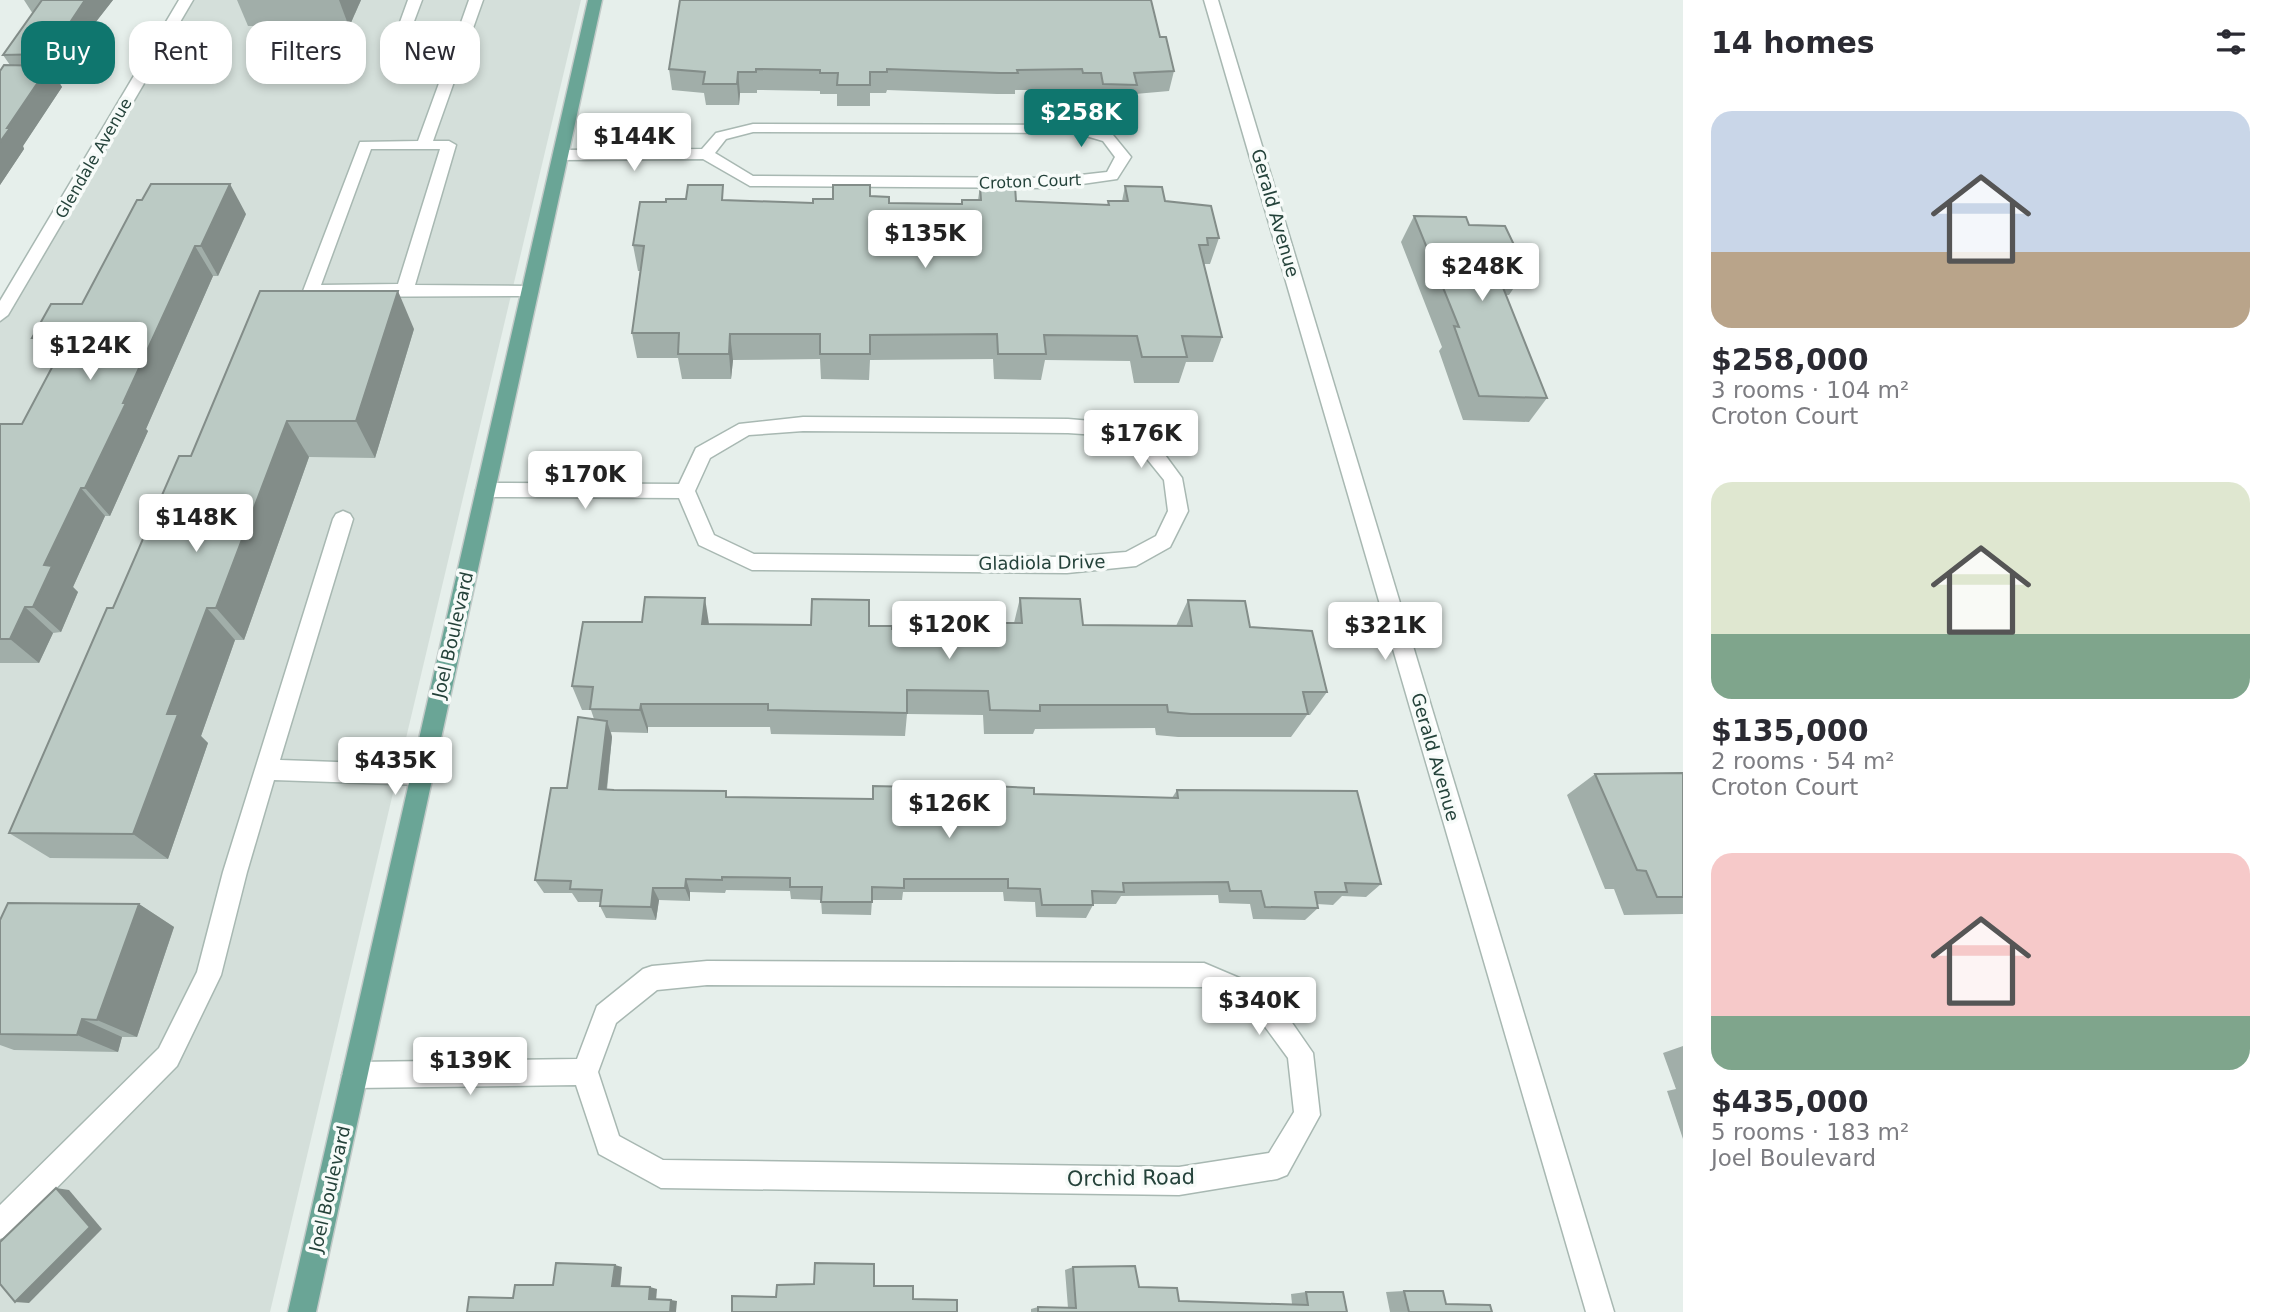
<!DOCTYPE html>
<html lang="en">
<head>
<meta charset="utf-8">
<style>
  body { margin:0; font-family:"DejaVu Sans",sans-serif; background:#f7f7f7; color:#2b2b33; height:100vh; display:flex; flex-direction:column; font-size:26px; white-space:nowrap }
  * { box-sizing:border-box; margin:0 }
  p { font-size:23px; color:#7c7c81 }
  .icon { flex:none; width:38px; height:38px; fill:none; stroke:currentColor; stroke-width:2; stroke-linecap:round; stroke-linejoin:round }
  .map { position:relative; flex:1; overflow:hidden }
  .drawer { display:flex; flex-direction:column; background:#fff; width:595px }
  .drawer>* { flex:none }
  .guide { position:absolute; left:21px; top:21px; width:665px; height:63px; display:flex; gap:14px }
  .price { position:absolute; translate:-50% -60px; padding:0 16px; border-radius:7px; background:#fff; color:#222; font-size:23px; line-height:46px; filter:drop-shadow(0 2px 4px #0008) }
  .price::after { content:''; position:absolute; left:50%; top:42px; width:21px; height:16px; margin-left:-10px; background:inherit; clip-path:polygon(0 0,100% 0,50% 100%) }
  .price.selected { background:#0f766e; color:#fff }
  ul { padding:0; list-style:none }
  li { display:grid; align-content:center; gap:14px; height:371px; padding:0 28px }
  li span { display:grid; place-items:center; height:217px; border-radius:21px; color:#555 }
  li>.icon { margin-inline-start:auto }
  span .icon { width:126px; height:126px; fill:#fffc; stroke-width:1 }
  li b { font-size:30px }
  h2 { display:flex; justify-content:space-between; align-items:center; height:84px; padding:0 28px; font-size:30px }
  .chip { padding:0 24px; border-radius:21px; background:#fff; box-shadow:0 4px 10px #0003; font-size:24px; line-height:63px }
  .chip.selected { background:#0f766e; color:#fff }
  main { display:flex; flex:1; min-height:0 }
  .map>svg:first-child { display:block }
  .built { fill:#d4dfda }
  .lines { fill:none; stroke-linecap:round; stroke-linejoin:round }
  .minor-casing { stroke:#a8b8b2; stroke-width:3 }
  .major-casing { stroke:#c2cac8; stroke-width:3 }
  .minor { fill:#fff; fill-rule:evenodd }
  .major { fill:#6aa596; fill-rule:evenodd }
  .wall { fill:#a1aea9 }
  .shaded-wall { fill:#838d89 }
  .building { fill:#bbcac4; stroke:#838d89; stroke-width:2 }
  .labels { text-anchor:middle; stroke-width:7; stroke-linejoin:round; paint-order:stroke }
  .far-street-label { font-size:16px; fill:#24423a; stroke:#f7fbf9 }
  .street-label { font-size:18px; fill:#24423a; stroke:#f7fbf9 }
  .near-street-label { font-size:21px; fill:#24423a; stroke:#f7fbf9 }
</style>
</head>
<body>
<main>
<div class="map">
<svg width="1683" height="1312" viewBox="0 0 1683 1312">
  <rect width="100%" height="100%" fill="#e6efeb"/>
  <path class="built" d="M184 0H581L270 1312H0V298Z"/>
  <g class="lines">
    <g class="minor-casing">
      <g id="minor">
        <path d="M179 0H193L8 315 0 321V301Z"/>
        <path d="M408 0H422L410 32 457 34 469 0H483L433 141H449L456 145 415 285 530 286 536 288 538 292 536 296 311 297 303 291 360 142 418 141 454 42 397 39 395 36ZM371 149H440L398 284 321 285Z"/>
        <path d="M1204 0H1218L1614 1312H1586Z"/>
        <path d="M753 124 1077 125 1113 135 1131 157 1117 179 1054 188 750 186 703 159 561 160 553 155 561 150 702 149 716 133ZM753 132 1076 133 1103 141 1115 157 1107 172 1054 178 753 176 715 153 726 139Z"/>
        <path d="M803 417 1068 419 1115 423 1157 444 1182 478 1188 511 1170 547 1136 566 1067 573 752 570 699 545 679 498 486 497 479 495 476 490 479 485 486 483 679 484 696 448 739 424ZM803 431 1068 433 1112 436 1143 454 1164 480 1168 511 1156 536 1126 552 1067 557 754 554 714 535 695 491 710 458 749 435Z"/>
        <path d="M343 511 350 514 353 519 280 760 422 765 430 768 433 775 430 782 422 785 274 780 247 872 221 975 177 1066 10 1235 0 1239V1205L159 1048 197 972 223 872 333 519 336 514Z"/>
        <path d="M707 961 1204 963 1270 991 1313 1053 1320 1115 1287 1175 1277 1179 1179 1195 661 1188 599 1154 576 1085 355 1088 346 1084 342 1075 346 1066 355 1062 577 1059 597 1006 643 969 652 966ZM707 985 1203 987 1252 1009 1288 1058 1294 1112 1269 1153 1179 1167 663 1160 619 1136 598 1072 616 1023 657 990Z"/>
      </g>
    </g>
    <g class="major-casing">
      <path id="major" d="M588 0H602L316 1312H288Z"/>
    </g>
    <use href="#minor" class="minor"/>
    <use href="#major" class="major"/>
  </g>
  <g class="wall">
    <path d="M24 0H113L95 23 61 75H54L62 87 23 146 24 149 0 185V71L10 65 3 55 33 14Z"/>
    <path d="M237 0H361L349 27 248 26Z"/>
    <path d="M1160 37 1174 71 1169 91 1135 94 1132 106 1098 105 1096 94H1079L1078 90H1015V94H997L887 90 886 93H870V106H837V94H820V91L757 90V93H740L739 105H706L704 93 672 90 669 69Z"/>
    <path d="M980 186 1016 201 1108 205V201H1122L1125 186 1165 201 1219 238 1210 264H1204L1222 337 1213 362H1186L1179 383H1134L1130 361 1045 360 1041 380 994 379 993 359 870 360 869 380 821 379 820 359 733 360 731 379H682L678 358H637L632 333 640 271H638L633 245 666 202 725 200 813 203 833 199 870 196 889 203 961 204 962 200H978Z"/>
    <path d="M246 214 218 276H213L146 429 148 431 110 516H105L73 587 78 592 61 632 53 633 39 663H0V424H22L54 365 32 338 82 304Z"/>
    <path d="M1414 216 1469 225 1526 270 1509 295H1506L1547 398 1529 422 1463 420 1439 351 1442 347 1401 242Z"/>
    <path d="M414 329 375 458 309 457 244 640H235L201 736 208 743 168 859 50 858 9 833 113 608 191 456Z"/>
    <path d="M1020 598 1083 625 1176 626 1188 600 1250 627 1327 692 1310 715H1307L1291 737H1178L1156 735 1155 728 1035 729 1033 734H984L983 715 907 714 905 736 771 734 770 727H648V733L611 732 612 737 607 790 728 797 872 799 873 786 916 811 987 812V801L991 786 1034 794 1172 798 1177 790 1381 884 1366 897 1342 896 1333 905 1317 904 1318 908 1305 920 1253 919 1250 904 1219 903 1218 895 1121 896 1116 904H1093V905L1086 918 1036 917 1035 902 1004 901 1003 892H903L902 900H872L871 915 822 914 821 900 791 899 790 891 726 890 725 893 690 892V901L659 900 656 920 606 918 600 906V902H578L572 893H544L535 880 567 788 594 719 591 710H582L572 686 869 626 892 629 962 630 963 623H1014Z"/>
    <path d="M1683 773V914L1624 915 1614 889H1605L1567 795 1595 774Z"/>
    <path d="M139 904 174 927 137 1037H122L118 1052 14 1050 0 1045V920Z"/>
    <path d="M1683 1046V1139L1667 1091 1676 1089 1663 1053Z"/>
    <path d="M1073 1267 1179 1301 1292 1304 1291 1294 1306 1292 1347 1312H1031V1309L1038 1307 1068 1308 1065 1270Z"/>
    <path d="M1404 1291 1446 1304 1492 1312H1390L1386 1292Z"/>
  </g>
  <g class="shaded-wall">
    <path d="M85 0H113L95 23 61 75 49 54Z"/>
    <path d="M339 0H361L349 27Z"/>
    <path d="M49 66 62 87 23 146 24 149 0 185V142L7 128Z"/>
    <path d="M738 72 740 93 739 105 737 84Z"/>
    <path d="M230 184 246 214 218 276 201 246Z"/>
    <path d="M195 246 213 276 146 429 148 431 110 516 85 488 123 403Z"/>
    <path d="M398 291 414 329 375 458 356 421Z"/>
    <path d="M730 334 733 360 731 379 729 354Z"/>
    <path d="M287 421 309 457 244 640 216 608Z"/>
    <path d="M81 488 105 516 73 587 78 592 61 632 33 607 44 565Z"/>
    <path d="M705 598 709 624H702Z"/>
    <path d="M25 607 53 633 39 663 10 639Z"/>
    <path d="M207 608 235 640 201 736 208 743 168 859 133 834 167 714Z"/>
    <path d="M641 704 648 727V733L640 710Z"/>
    <path d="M607 721 612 737 605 803 599 789Z"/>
    <path d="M686 879 690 892V901L685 888Z"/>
    <path d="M653 888 659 900 656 920 651 907Z"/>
    <path d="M139 904 174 927 137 1037 97 1020Z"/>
    <path d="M82 1019 122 1037 118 1052 77 1035Z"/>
    <path d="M56 1188 69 1190 102 1229 29 1303 15 1302Z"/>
    <path d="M615 1265 622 1267 620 1288 612 1286Z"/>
    <path d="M650 1287 657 1289 656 1301 649 1299Z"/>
    <path d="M671 1300 677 1301 676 1312H670Z"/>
  </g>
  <g class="building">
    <path d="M42 0H85L49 54 3 55Z"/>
    <path d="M680 0H1151L1160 37H1166L1174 71 1134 73 1137 85 1103 84 1101 73H1083L1082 69 1017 70 1018 73H1000L887 69V72H870V85H837L838 73H820V70L756 69V72H738L737 84H703L705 72 669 69Z"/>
    <path d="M4 65 49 66 7 128H10L0 142V71Z"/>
    <path d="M151 184H230L201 246H195L123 403H126L85 488H81L44 565 52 566 33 607H25L10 639H0V424H22L57 358H53L64 338H32L51 304H82L137 200H142Z"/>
    <path d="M688 185H723L722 200 813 203V199H833V185H870V196L889 197V203L962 204V200H981L980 186H1015L1016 201 1109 205 1108 201H1128L1125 186 1162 187 1165 201 1211 206 1219 238H1207L1208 245H1199L1222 337 1182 336 1187 357H1142L1137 336 1044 335 1046 354H998L997 334 870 335V354H820V334H730L729 354H678L679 333H632L644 246 633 245 640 202H666V199H686Z"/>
    <path d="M1414 216 1466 217 1469 225 1505 226 1526 270H1496L1547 398 1479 396 1454 326 1459 327Z"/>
    <path d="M260 291H398L356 421H287L216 608H207L167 714H178L133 834 9 833 107 608H113L179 456H191Z"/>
    <path d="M645 597 705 598 702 624 811 625 812 599 869 600V626H892V629L964 630 963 623H1022L1020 598 1080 599 1083 625 1192 626 1188 600 1245 601 1250 627 1312 631 1327 692H1303L1308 714H1191L1168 712 1167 705H1040V711L990 710 988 691 907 690V713L768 710V704H641L640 710 590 709 593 687 572 686 583 622H642Z"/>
    <path d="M578 717 607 721 599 789 614 790 726 791V797L873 799V786L916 787V811L992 812 991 786 1034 788V794L1178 798 1177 790 1357 791 1381 884 1345 883 1347 892H1315L1318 908 1265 907 1261 891H1230L1228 882 1123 883 1124 892 1092 891 1093 905H1042L1040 889 1008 888V879H904V888L872 887V902H821L822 887H790V878L722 877V880L686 879 685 888H653L651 907 600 906 602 890 570 889 571 881 535 880 551 788H567Z"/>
    <path d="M1683 773V897H1657L1646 871 1637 870 1595 774Z"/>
    <path d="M8 903 139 904 97 1020 82 1019 77 1035 0 1034V920Z"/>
    <path d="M56 1188 90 1227 15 1302 0 1284V1242Z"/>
    <path d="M556 1263 615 1265 612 1286 650 1287 649 1299 671 1300 670 1312H467L469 1297 513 1298 515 1285H553Z"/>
    <path d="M815 1263 874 1264V1286H913V1299L957 1300V1312H732V1296L776 1297 777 1285 814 1284Z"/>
    <path d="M1135 1266 1139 1287 1177 1288 1179 1301 1308 1305 1306 1292H1343L1347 1312H1038V1307L1076 1308 1073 1267Z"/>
    <path d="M1404 1291H1443L1446 1304 1490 1305 1492 1312H1409Z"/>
  </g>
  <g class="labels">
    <g class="far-street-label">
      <text transform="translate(93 158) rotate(-60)" y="6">Glendale Avenue</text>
      <text transform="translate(1030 181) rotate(-2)" y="6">Croton Court</text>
    </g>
    <g class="street-label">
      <text transform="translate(1275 213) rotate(74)" y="6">Gerald Avenue</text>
      <text transform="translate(1042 563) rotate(-1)" y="6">Gladiola Drive</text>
      <text transform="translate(453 635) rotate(-77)" y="6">Joel Boulevard</text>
      <text transform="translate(1435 757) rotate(74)" y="6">Gerald Avenue</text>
      <text transform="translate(330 1189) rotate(-77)" y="6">Joel Boulevard</text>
    </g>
    <g class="near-street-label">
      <text transform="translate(1131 1178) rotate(-1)" y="7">Orchid Road</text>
    </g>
  </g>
</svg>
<b class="price selected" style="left:1081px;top:149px">$258K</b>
<b class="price" style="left:634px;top:173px">$144K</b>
<b class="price" style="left:925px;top:270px">$135K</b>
<b class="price" style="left:1482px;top:303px">$248K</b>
<b class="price" style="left:90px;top:382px">$124K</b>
<b class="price" style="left:1141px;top:470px">$176K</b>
<b class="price" style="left:585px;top:511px">$170K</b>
<b class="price" style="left:196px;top:554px">$148K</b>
<b class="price" style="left:949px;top:661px">$120K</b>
<b class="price" style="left:1385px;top:662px">$321K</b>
<b class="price" style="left:395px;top:797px">$435K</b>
<b class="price" style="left:949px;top:840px">$126K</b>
<b class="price" style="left:1259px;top:1037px">$340K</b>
<b class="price" style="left:470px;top:1097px">$139K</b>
<div class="guide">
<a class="chip selected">Buy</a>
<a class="chip">Rent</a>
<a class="chip">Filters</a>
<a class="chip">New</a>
</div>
</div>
<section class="drawer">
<h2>14 homes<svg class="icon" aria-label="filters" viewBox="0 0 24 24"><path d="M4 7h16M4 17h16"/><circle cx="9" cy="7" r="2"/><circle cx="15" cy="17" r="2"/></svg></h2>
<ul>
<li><span style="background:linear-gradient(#c9d6e8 65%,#b9a48a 0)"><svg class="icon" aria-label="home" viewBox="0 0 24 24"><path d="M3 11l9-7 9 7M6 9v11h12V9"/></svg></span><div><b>$258,000</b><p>3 rooms · 104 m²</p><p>Croton Court</p></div></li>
<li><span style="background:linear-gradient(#dfe7d0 70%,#7fa58c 0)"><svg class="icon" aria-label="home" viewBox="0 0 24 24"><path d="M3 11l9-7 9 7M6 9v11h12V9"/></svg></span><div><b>$135,000</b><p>2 rooms · 54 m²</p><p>Croton Court</p></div></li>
<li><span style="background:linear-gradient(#f6c9c9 75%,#7fa58c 0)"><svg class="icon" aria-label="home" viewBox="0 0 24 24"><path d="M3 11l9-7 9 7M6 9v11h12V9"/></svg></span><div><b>$435,000</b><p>5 rooms · 183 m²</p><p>Joel Boulevard</p></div></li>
</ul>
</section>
</main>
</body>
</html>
